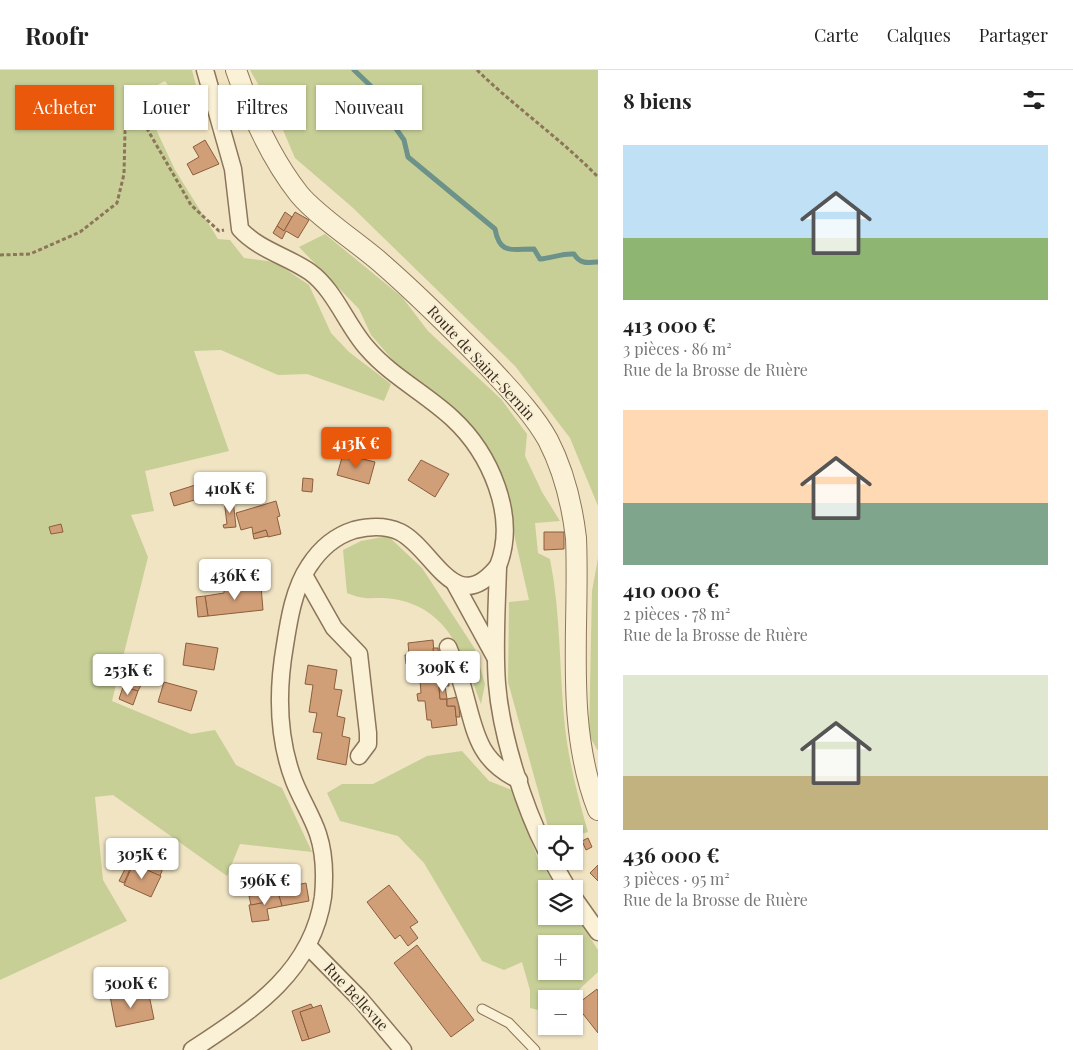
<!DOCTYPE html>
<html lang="fr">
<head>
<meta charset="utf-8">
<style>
  body { margin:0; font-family:"Playfair Display",serif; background:#f6f6f6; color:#222; height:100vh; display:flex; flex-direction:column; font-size:19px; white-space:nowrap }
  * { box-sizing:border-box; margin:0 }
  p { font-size:16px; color:#767676 }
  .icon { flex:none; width:28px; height:28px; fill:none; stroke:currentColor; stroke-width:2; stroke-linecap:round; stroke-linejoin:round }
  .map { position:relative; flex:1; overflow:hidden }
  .details { display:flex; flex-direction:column; background:#fff; width:475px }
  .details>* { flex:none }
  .top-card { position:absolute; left:15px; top:15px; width:475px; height:45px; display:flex; gap:10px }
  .buttons { position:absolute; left:538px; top:755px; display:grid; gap:10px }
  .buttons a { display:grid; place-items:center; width:45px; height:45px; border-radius:0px; background:#fff; box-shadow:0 1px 4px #0004; font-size:25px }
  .price { position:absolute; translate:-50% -42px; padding:0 11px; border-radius:5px; background:#fff; color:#222; font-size:16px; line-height:32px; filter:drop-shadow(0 1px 2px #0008) }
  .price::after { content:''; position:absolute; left:50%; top:30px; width:15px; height:11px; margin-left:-8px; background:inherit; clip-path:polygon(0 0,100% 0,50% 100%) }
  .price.on { background:#ea580c; color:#fff }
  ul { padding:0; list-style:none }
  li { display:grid; align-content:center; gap:10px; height:265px; padding:0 25px }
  li span { display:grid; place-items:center; height:155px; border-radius:0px; color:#555 }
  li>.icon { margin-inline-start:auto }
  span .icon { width:90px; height:90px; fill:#fffc; stroke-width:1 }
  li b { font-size:21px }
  h2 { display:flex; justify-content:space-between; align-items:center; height:60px; padding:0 25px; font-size:21px }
  .tag { padding:0 18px; border-radius:0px; background:#fff; box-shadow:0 1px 4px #0004; font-size:18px; line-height:45px }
  .tag.on { background:#ea580c; color:#fff }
  header { display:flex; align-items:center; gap:30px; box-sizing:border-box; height:70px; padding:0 25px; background:#fff; border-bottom:1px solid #e0e0e0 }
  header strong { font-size:24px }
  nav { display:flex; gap:28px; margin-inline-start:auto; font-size:18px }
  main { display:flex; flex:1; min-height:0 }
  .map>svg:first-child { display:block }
  .green { fill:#c7cf97; fill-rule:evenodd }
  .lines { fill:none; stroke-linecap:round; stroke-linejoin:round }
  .stream { stroke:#6c9289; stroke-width:5 }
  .building { fill:#d09e77; stroke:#8c5e3e }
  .service-casing { stroke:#8c7559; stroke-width:11 }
  .minor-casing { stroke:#8c7559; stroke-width:19 }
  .tertiary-casing { stroke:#8c7559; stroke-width:22 }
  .path { stroke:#8c7559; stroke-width:3; stroke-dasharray:4 2.5; stroke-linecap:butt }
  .service { stroke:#faf1d7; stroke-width:9 }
  .minor { stroke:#faf1d7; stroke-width:16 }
  .tertiary { stroke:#faf1d7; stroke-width:20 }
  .labels { text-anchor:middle; stroke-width:4; stroke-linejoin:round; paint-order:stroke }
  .street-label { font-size:15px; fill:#3b2c1e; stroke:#f7eed3 }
</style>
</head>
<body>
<header>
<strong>Roofr</strong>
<nav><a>Carte</a><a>Calques</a><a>Partager</a></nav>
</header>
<main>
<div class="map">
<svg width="598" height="980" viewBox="0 0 598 980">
  <rect width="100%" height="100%" fill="#f0e4c3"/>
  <g class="green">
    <path d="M0 0H192L204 46 192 50 165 11 150 19 146 38 175 100 218 169 230 170 244 188 275 192 309 215 331 263 349 282 391 314 384 331 307 304 278 305 221 280 194 281 229 381 145 401 154 441 131 445 148 487 112 631 191 664 215 660 236 695 282 718 312 782 240 774 227 806 113 725 95 727 103 810 127 851 0 910Z"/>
    <path d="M250 0H598V436L570 368 515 296 352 137 295 88 280 53Z"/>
    <path d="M325 164 402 227 428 261 501 329 527 364 525 386 542 422 560 451 535 453 538 483 550 489C561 544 559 601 565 657 569 693 578 727 588 762L574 766V764H550L508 612 509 532 529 530 501 407 482 370 428 318 397 295 371 265 359 239 299 177Z"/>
    <path d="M388 466 422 498 475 579 485 614 481 634C464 587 449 537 393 529 373 526 369 532 347 523L343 480 361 471Z"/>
    <path d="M598 488V681L589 665 592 521Z"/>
    <path d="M462 681 489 711 512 720 538 789 558 819H546V846H574V843L598 880V902L569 929H546V942L530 938V920L522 892 504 900 482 891 424 793 398 766 340 751 327 723 342 714H373L427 686ZM546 874H574V901H546Z"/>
  </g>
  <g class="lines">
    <path class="stream" d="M354 0 376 21 385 43 404 70 408 87 495 159C500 185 511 179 534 179L540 189C553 188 562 183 574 184 580 194 587 193 598 192"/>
  </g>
  <g class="building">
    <path d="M205 70 219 94 193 105 187 94 199 87 193 77Z"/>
    <path d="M285 142 292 147 284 161 277 156Z"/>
    <path d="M295 142 309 150 298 168 286 161 282 169 273 163 277 156 284 161Z"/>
    <path d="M343 384 375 392 369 414 337 405Z"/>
    <path d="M421 390 449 404 435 427 408 410Z"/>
    <path d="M219 407 222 422 212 425 208 411Z"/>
    <path d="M303 408 313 409 312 422 302 421Z"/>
    <path d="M208 411 212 425 174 436 170 423Z"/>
    <path d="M233 429 236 457 224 458 223 455 227 454 224 430Z"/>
    <path d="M276 431 280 446 277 447 281 464 268 467 266 460 253 464 252 457 241 460 236 443Z"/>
    <path d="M61 454 63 462 51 464 49 457Z"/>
    <path d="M266 460 268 466 254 469 253 464Z"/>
    <path d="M544 462H564V479L544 480Z"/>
    <path d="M261 516 263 540 208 546 205 526 224 523V520Z"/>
    <path d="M205 526 208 546 198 547 196 527Z"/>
    <path d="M433 570 435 596 443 595 445 616 439 617 440 629H447V636H455L457 655 432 658 431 650H427L425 631H418L417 624 421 623 420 610 416 611 414 593 406 594 405 585 409 584 408 573Z"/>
    <path d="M186 573 218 578 214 600 183 595Z"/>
    <path d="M433 578H438L439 589H447L449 616H445L443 595 435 596Z"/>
    <path d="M308 595 337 600 334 619 342 620 337 646 345 648 342 666 350 668 346 695 317 689 322 663 313 662 317 643 309 642 313 615 305 614Z"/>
    <path d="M125 610 141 615 138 621 123 617Z"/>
    <path d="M164 612 197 621 191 641 158 632Z"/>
    <path d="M445 616 447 629H440L439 617Z"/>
    <path d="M123 617 138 621 133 635 119 629Z"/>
    <path d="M458 627 460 647H456L455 636H447V629Z"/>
    <path d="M588 768 592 777 586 780 582 771Z"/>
    <path d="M137 787 163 798 160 806 134 794Z"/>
    <path d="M133 794 161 806 151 827 124 815Z"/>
    <path d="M598 795V811L590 803Z"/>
    <path d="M126 797 130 799 124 813 119 811Z"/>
    <path d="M306 813 309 831 282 836 277 819Z"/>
    <path d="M389 815 418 852 410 857 418 868 408 876 400 865 395 869 367 832Z"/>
    <path d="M277 819 282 836 267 839 269 850 252 852 249 835 266 832 264 821Z"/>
    <path d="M264 824 266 832 251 835 249 826Z"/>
    <path d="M417 875 474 950 451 967 394 893Z"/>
    <path d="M597 919 598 921V963L576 935Z"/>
    <path d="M131 922 132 928 149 925 154 949 116 957 110 926Z"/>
    <path d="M311 934 313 938 300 942 309 969 302 971 292 941Z"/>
    <path d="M321 935 330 962 309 969 300 942Z"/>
  </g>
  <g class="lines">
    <g class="service-casing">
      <path id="service" d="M482 939 509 953 535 980"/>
    </g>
    <g class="minor-casing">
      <g id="minor">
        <path d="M205 0 233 99 240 159C259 180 287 186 310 202 335 220 347 256 367 278 391 306 425 323 452 348 490 383 518 446 498 496 497 535 494 575 497 614 501 664 523 735 546 780"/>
        <path d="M304 505 334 558 359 584 368 663V674L359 686"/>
        <path d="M455 514 495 587"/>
        <path d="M448 577C454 591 459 604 463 618 475 659 476 690 519 710"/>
        <path d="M552 791 568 819"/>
        <path d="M574 828 598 862"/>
        <path d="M308 876 360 929 403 980"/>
        <path d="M192 980C251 941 312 903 323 827 325 806 325 785 318 764 312 746 301 729 294 711 277 667 277 621 285 575 289 549 294 518 309 496 320 479 335 466 354 460 370 456 385 455 400 462 434 479 455 550 498 496"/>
      </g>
    </g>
    <g class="tertiary-casing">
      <path id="tertiary" d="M236 0C251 44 270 87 299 124 317 146 357 172 380 192 418 225 454 261 489 297 510 320 533 343 548 370 564 401 572 434 576 468 580 557 564 654 598 740"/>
    </g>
    <g class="path">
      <path d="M477 0C516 38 560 68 598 107"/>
      <path d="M0 185 30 184 80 162 117 133 124 104 125 61 142 50 191 135 219 161 224 160"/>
    </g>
    <use href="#service" class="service"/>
    <use href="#minor" class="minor"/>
    <use href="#tertiary" class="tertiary"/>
  </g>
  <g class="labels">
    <g class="street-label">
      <text transform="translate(481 293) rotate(47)" y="5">Route de Saint-Sernin</text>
      <text transform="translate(356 927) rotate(47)" y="5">Rue Bellevue</text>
    </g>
  </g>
</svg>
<div class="buttons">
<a><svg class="icon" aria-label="locate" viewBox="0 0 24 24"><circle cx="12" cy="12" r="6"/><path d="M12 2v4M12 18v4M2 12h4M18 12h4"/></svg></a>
<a><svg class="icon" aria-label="layers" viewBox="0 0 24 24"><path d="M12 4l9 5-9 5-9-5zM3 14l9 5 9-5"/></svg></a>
<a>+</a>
<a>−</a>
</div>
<b class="price on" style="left:356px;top:399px">413K €</b>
<b class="price" style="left:230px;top:444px">410K €</b>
<b class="price" style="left:235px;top:531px">436K €</b>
<b class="price" style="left:443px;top:623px">309K €</b>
<b class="price" style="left:128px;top:626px">253K €</b>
<b class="price" style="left:142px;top:810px">305K €</b>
<b class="price" style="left:265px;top:836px">596K €</b>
<b class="price" style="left:131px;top:939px">500K €</b>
<div class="top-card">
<a class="tag on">Acheter</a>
<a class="tag">Louer</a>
<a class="tag">Filtres</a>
<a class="tag">Nouveau</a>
</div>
</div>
<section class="details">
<h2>8 biens<svg class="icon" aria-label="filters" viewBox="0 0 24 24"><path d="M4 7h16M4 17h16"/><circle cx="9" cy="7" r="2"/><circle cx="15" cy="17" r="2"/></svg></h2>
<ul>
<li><span style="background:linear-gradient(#bfe0f5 60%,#8fb573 0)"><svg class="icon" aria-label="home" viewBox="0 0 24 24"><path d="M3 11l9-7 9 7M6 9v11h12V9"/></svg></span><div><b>413 000 €</b><p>3 pièces · 86 m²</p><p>Rue de la Brosse de Ruère</p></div></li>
<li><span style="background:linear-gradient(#ffd9b3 60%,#7fa58c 0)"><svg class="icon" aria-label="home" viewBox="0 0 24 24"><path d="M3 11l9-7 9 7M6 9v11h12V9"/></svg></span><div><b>410 000 €</b><p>2 pièces · 78 m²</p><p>Rue de la Brosse de Ruère</p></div></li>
<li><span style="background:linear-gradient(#dfe7d0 65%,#c2b280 0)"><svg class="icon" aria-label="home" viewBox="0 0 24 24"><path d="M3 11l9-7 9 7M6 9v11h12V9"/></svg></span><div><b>436 000 €</b><p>3 pièces · 95 m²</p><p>Rue de la Brosse de Ruère</p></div></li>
</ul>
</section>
</main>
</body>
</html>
